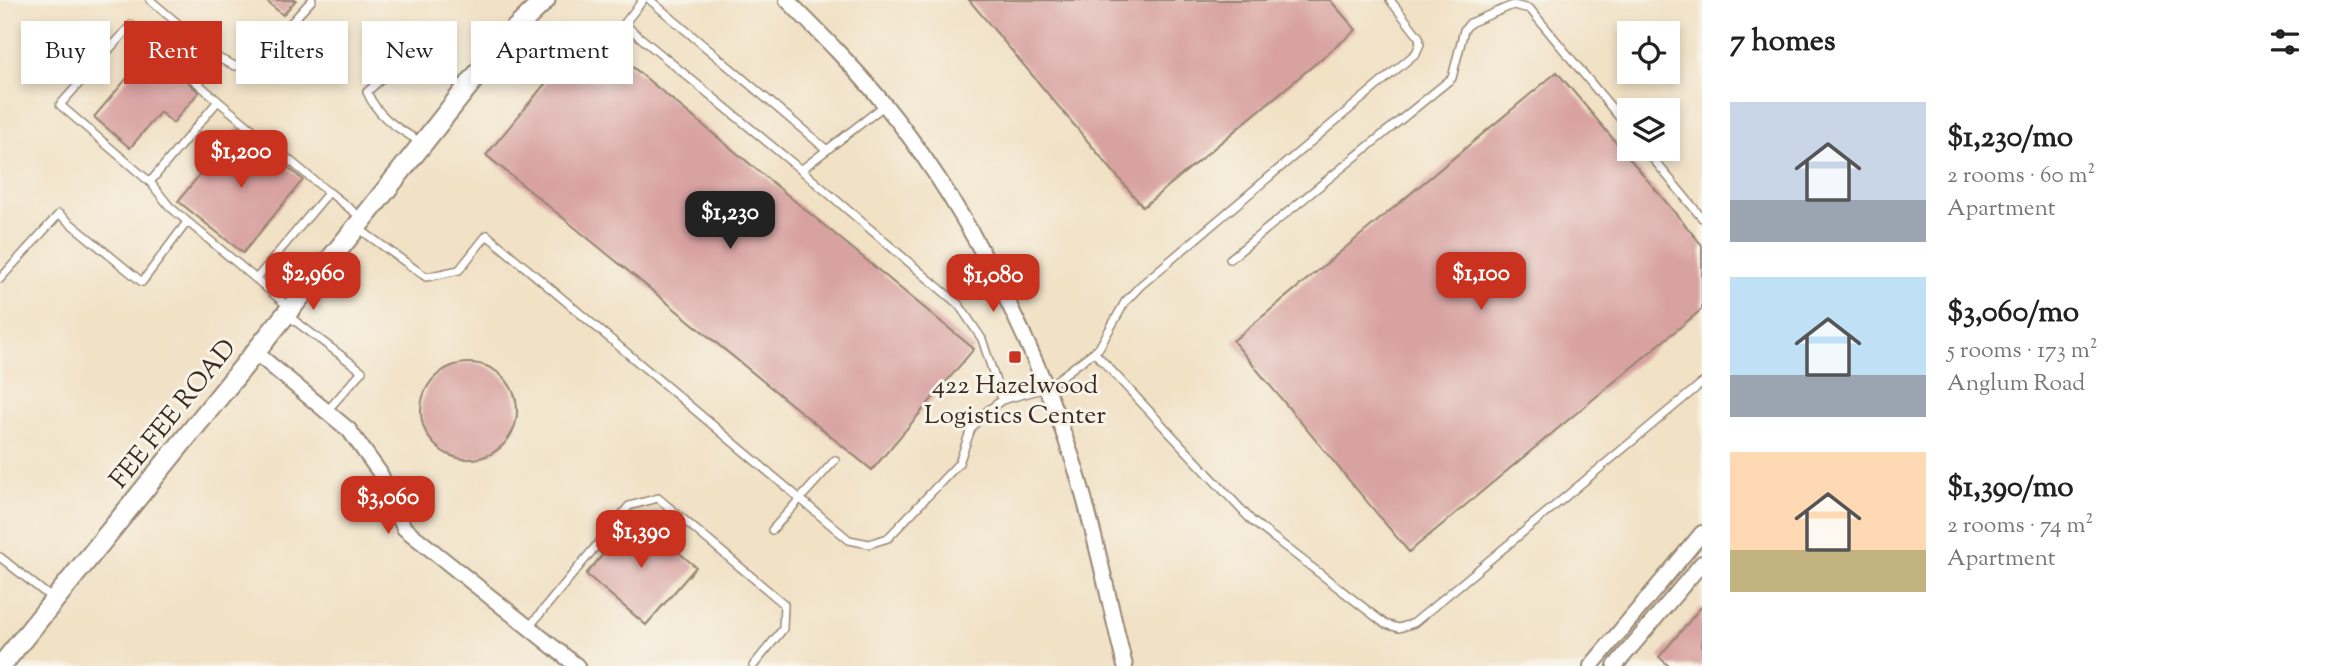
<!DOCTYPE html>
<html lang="en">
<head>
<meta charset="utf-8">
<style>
  body { margin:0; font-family:"Sorts Mill Goudy",serif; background:#f6f6f6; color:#222; height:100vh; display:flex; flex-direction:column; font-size:26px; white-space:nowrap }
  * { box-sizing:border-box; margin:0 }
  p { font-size:23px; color:#767676 }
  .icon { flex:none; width:38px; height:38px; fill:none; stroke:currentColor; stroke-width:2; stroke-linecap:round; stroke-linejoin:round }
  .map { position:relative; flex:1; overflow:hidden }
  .panel { display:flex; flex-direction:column; background:#fff; width:630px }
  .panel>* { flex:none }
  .guide { position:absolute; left:21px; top:21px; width:665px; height:63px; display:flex; gap:14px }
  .controls { position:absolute; left:1617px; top:21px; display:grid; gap:14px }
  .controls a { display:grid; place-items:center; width:63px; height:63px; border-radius:0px; background:#fff; box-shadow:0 4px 10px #0003; font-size:35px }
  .price { position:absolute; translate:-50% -60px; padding:0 16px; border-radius:14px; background:#c8321e; color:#fff; font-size:23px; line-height:46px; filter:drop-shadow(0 2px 4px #0008) }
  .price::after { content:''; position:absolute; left:50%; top:42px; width:21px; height:16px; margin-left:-10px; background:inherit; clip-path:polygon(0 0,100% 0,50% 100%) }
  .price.current { background:#222; color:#fff }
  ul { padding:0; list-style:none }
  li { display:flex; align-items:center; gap:21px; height:175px; padding:0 28px }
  li span { display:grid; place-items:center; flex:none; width:196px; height:140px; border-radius:0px; color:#555 }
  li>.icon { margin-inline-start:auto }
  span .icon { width:84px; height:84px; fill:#fffc; stroke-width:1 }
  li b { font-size:30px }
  h2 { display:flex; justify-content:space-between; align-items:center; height:84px; padding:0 28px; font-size:30px }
  .pill { padding:0 24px; border-radius:0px; background:#fff; box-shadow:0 4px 10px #0003; font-size:24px; line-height:63px }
  .pill.current { background:#c8321e; color:#fff }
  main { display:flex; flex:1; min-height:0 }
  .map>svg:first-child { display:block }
  .building { fill:#d8a2a1 }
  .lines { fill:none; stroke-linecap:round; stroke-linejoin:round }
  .service-casing { stroke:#968672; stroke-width:10 }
  .minor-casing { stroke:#968672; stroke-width:18 }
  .tertiary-casing { stroke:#968672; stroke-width:23 }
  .service { stroke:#fff; stroke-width:7 }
  .minor { stroke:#fff; stroke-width:14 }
  .tertiary { stroke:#fff; stroke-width:19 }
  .poi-dot { fill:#c8321e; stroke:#f7f3e8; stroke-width:2.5 }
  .labels { text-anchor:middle; stroke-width:6; stroke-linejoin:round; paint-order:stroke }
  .poi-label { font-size:26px; fill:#3b2a1e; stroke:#f7f3e8 }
  .street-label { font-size:26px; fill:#3b2a1e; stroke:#f7f3e8 }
</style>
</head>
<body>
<main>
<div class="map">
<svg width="1702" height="666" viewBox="0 0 1702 666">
  <rect width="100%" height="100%" fill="#f7f3e8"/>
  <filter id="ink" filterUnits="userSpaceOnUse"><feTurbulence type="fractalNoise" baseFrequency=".0143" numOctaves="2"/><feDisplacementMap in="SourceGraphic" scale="14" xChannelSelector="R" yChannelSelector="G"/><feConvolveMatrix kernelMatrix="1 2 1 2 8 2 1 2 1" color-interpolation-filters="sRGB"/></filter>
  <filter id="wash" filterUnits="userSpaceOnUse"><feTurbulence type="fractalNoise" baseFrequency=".00686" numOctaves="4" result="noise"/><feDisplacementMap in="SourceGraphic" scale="28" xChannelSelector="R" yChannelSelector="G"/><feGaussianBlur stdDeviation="1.57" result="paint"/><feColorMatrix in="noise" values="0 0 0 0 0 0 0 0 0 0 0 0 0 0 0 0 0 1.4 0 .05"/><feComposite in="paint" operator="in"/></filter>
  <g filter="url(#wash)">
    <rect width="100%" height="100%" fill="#f1e1c5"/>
    <g id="blocks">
      <g class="building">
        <path d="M265 0H296L283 15Z"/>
        <path d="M969 0H1330L1356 30 1143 207Z"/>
        <path d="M589 31 974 349 872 470 486 155Z"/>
        <path d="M151 50 199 92 173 123 160 112 130 148 94 117Z"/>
        <path d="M1557 72 1702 245V309L1409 552 1233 341Z"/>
        <path d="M239 127 303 180 243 253 178 201Z"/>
        <circle cx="469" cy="411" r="48"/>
        <path d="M636 516 696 567 646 625 586 574Z"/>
        <path d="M1702 606V666H1669L1659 657Z"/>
      </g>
    </g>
  </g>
  <g filter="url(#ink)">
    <use href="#blocks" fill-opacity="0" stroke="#968672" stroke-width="2"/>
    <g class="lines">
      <g class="service-casing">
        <g id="service">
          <path d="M150 0 220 59 235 66 254 63 312 0"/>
          <path d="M643 0 624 24 801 170"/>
          <path d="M650 0 827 150"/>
          <path d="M386 75 367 92C379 119 398 128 422 143"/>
          <path d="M885 105 801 170 959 305 982 339 1002 400"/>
          <path d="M1645 149 1702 218"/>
          <path d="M150 182 60 105 131 25 218 101"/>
          <path d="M358 228 426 277 459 270 487 235 849 540 869 544 888 538 959 463 971 429 983 414 1002 400 1046 388 1099 348 1125 302 1140 286 1416 53 1420 44 1419 37 1390 0"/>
          <path d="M1230 259 1452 78 1464 30 1470 23 1513 5 1530 9 1629 129"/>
          <path d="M0 279 59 214 142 282 187 222"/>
          <path d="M256 279 170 207 150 182 218 101 328 192"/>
          <path d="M290 308 256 279 329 192 363 219"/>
          <path d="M287 315 362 371 327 411"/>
          <path d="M1094 352 1252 521 1385 624 1399 628 1414 623 1702 383"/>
          <path d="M772 530 835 460"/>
          <path d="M0 557 54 600"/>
          <path d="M529 627 629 506 658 498 784 604 783 629 753 666"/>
        </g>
      </g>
      <g class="minor-casing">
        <g id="minor">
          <path d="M787 0C820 33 855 68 885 105 966 205 1032 338 1073 460 1094 526 1108 598 1125 666"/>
          <path d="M255 352 349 430 380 473 404 528 577 666"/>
          <path d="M1591 666 1702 533"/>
          <path d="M1615 666 1702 563"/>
        </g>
      </g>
      <g class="tertiary-casing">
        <path id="tertiary" d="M1 666 363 219 507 37 545 0"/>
      </g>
      <use href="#service" class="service"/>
      <use href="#minor" class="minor"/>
      <use href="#tertiary" class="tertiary"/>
    </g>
  </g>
  <rect class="poi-dot" x="1008" y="350" width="14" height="14" rx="3.5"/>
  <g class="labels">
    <g class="poi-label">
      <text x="1015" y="393">422 Hazelwood<tspan x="1015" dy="30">Logistics Center</tspan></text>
    </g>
    <g class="street-label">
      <text transform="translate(172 413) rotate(-51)" y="9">FEE FEE ROAD</text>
    </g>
  </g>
</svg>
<div class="controls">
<a><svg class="icon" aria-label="locate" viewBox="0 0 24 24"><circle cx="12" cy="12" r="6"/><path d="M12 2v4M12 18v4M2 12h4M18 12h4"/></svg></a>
<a><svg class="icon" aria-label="layers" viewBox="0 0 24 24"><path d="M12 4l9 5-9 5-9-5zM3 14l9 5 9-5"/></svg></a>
</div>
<b class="price" style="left:241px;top:190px">$1,200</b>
<b class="price current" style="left:730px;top:251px">$1,230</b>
<b class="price" style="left:313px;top:312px">$2,960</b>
<b class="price" style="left:1481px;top:312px">$1,100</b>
<b class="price" style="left:993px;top:314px">$1,080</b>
<b class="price" style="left:388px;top:536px">$3,060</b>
<b class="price" style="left:641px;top:570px">$1,390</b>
<div class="guide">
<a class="pill">Buy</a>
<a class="pill current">Rent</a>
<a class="pill">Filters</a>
<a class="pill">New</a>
<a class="pill">Apartment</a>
</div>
</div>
<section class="panel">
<h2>7 homes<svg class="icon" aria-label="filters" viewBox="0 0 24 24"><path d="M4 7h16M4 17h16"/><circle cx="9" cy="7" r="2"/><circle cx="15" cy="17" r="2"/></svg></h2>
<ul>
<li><span style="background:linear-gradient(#c9d6e8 70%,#9aa5b1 0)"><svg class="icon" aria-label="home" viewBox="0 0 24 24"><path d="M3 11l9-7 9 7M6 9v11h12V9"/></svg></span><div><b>$1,230/mo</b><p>2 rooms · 60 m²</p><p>Apartment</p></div></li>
<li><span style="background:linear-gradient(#bfe0f5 70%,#9aa5b1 0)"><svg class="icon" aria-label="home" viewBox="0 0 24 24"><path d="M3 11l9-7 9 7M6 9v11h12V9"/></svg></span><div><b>$3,060/mo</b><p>5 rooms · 173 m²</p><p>Anglum Road</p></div></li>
<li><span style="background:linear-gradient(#ffd9b3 70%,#c2b280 0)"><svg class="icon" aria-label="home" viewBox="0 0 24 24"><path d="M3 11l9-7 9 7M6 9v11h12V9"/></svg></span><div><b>$1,390/mo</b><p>2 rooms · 74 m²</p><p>Apartment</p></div></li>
</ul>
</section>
</main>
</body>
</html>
